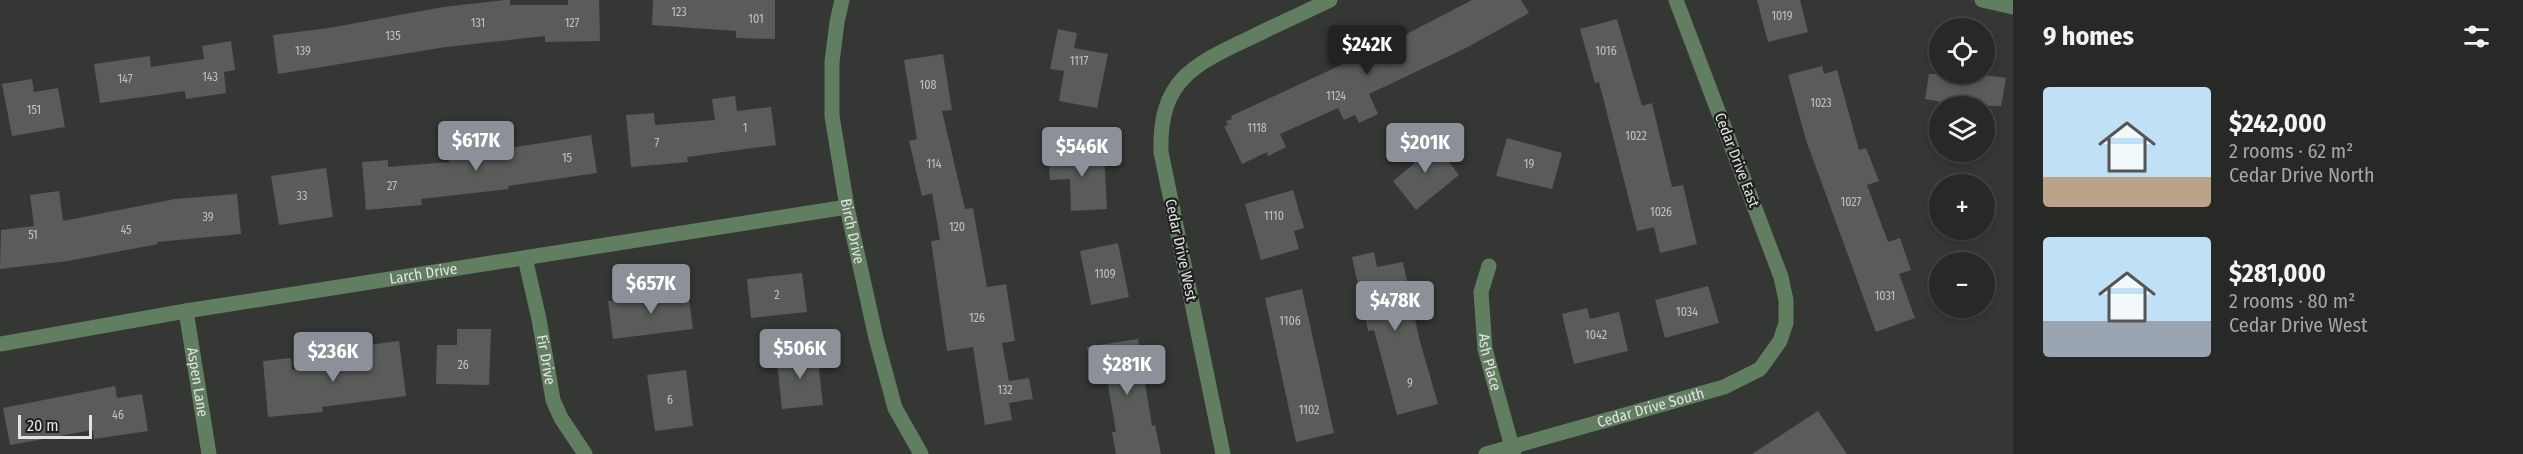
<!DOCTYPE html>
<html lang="en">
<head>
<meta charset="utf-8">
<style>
  body { margin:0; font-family:"Fira Sans Condensed",sans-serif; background:#2f312f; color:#f1f3f6; height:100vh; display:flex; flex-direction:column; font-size:22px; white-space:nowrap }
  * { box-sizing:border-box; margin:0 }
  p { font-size:20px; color:#a4a6a7 }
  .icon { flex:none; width:33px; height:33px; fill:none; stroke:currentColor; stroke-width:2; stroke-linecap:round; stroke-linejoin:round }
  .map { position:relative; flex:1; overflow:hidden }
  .drawer { display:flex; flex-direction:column; background:#272927; width:510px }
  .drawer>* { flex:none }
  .buttons { position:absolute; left:1929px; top:18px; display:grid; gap:12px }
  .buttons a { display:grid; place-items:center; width:66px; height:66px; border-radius:50%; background:#272927; box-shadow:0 3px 9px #0003,0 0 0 2px #434544; font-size:30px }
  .scale { position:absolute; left:18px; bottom:15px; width:74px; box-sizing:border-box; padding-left:6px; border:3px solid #e2e3e2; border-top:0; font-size:16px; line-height:21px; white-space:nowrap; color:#e2e3e2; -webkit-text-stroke:4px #1d1e1d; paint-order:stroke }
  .price { position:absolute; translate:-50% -51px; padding:0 14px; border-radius:6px; background:#8c9099; color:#fff; font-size:20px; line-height:39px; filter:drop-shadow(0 2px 3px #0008) }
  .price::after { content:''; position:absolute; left:50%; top:36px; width:18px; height:14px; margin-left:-9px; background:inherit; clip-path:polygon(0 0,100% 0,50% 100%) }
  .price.selected { background:#222; color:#fff }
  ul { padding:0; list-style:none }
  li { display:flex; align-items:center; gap:18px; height:150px; padding:0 30px }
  li span { display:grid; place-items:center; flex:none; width:168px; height:120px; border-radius:6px; color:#555 }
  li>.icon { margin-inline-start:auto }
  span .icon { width:72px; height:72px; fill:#fffc; stroke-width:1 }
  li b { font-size:26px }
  h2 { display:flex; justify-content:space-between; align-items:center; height:72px; padding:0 30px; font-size:26px }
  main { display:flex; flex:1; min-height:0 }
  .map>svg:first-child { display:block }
  .building { fill:#5a5c5a }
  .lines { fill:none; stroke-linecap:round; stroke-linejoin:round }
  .minor { stroke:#617e61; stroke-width:15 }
  .labels { text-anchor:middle; stroke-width:4.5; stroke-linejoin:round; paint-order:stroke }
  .number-label { font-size:12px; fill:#c0c1c0 }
  .street-label { font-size:15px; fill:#e2e3e2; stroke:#1d1e1d }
</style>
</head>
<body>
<main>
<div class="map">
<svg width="2013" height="454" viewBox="0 0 2013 454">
  <rect width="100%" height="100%" fill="#343734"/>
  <g class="building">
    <path d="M505 0H510V5H568V0H599L600 41 545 42V36L446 47 278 74 273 35 329 28 443 7Z"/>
    <path d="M653 0H775V39L736 38V31L652 25Z"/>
    <path d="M1472 0H1521L1529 13 1466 48 1369 94 1378 114 1359 123 1355 115 1344 120 1338 108 1280 134 1286 147 1268 156 1267 152 1242 164 1224 126 1228 125 1226 121 1232 119 1231 116 1399 38Z"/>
    <path d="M1757 0H1800L1808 32 1768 42Z"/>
    <path d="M1617 19 1642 106 1652 103 1672 187 1683 185 1697 244 1660 253 1654 227 1637 231 1599 82 1595 83 1580 29Z"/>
    <path d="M1058 29 1077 33 1074 48 1108 54 1097 108 1059 101 1064 71 1050 69Z"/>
    <path d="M231 41 235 70 224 72 226 93 186 99 185 91 100 103 94 64 150 56 151 67 204 59 202 46Z"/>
    <path d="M943 54 952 110 942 111 965 209 973 208 987 287 1006 284 1015 341 1002 343 1009 381 1029 378 1033 399 1009 403 1012 420 985 425 973 347 947 351 931 241 940 240 932 193 922 196 909 141 917 139 904 60Z"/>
    <path d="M1822 66 1824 74 1837 70 1859 150 1866 148 1879 181 1867 185 1888 242 1900 238 1911 270 1899 274 1915 318 1876 332 1806 140 1788 75Z"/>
    <path d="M1929 74H1978L2006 78 2001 106H1966L1925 99Z"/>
    <path d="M32 79 34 92 58 88 65 127 12 136 2 84Z"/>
    <path d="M735 96 737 111 771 107 776 145 687 157 688 162 631 167 626 115 654 113 655 125 715 120 712 99Z"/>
    <path d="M591 135 597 173 508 186 509 189 421 199 422 205 366 210 362 162 388 160V167L449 162 447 151 504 145V149Z"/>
    <path d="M1429 137 1459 175 1416 210 1393 181 1415 163 1408 154Z"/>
    <path d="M1507 138 1562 153 1552 189 1496 176Z"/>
    <path d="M1104 151 1107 209 1071 211 1070 179 1050 180 1048 154Z"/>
    <path d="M326 168 333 217 279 225 271 176Z"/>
    <path d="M1293 190 1304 228 1294 231 1299 249 1261 260 1245 204Z"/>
    <path d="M59 191 63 221 175 199 237 194 241 234 157 242 158 244 68 261 0 269 1 230 34 226 30 195Z"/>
    <path d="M1118 243 1129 297 1091 305 1080 251Z"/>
    <path d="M1374 252 1377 267 1403 262 1419 338 1438 404 1397 415 1374 330 1368 331 1352 257Z"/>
    <path d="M802 273 807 312 751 318 747 279Z"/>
    <path d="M1708 286 1719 323 1665 338 1655 300Z"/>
    <path d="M1302 289 1334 433 1296 442 1265 298Z"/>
    <path d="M688 291 693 329 613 339 608 301Z"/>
    <path d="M1587 308 1590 319 1619 312 1628 351 1574 364 1562 314Z"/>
    <path d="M457 329H491L489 385 436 384 437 345H457Z"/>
    <path d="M1138 339 1152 426 1155 425 1161 454H1116L1112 432H1116L1106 373 1092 375 1087 347Z"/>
    <path d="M399 341 406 396 322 407 323 412 268 417 263 361 291 358 292 370 319 367V371L371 365 369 345Z"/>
    <path d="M817 350 823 405 782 409 776 354Z"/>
    <path d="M686 370 693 426 655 431 647 375Z"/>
    <path d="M115 386 117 398 142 394 148 431 94 439 93 430 10 445 3 408Z"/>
    <path d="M1818 411 1847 454H1752Z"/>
  </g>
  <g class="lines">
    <g class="minor">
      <path id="s1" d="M842 0 837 22 832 62V116L847 207 876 338 895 408 921 454"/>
      <path d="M1982 0 2013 7"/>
      <path id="s2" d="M525 258 539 319 553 400 561 418 585 454"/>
      <path id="s3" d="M1489 266 1481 292 1485 349 1514 454"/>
      <path id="s4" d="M186 311 209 454"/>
      <path id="s5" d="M0 344 186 311 847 207"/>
      <path d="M1223 454 1161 152C1159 81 1192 65 1250 38 1276 25 1303 13 1330 0"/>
      <path id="s6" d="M1486 454 1724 387 1760 369 1780 341 1786 323V300L1781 277 1676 0"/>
    </g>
  </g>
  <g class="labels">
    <g class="number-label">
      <text x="679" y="16">123</text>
      <text x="1782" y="20">1019</text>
      <text x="756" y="23">101</text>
      <text x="478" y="27">131</text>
      <text x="572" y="27">127</text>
      <text x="393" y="40">135</text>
      <text x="303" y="55">139</text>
      <text x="1606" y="55">1016</text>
      <text x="1079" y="65">1117</text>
      <text x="210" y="81">143</text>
      <text x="125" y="83">147</text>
      <text x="928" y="89">108</text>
      <text x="1336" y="100">1124</text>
      <text x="1821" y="107">1023</text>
      <text x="34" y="114">151</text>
      <text x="745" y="132">1</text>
      <text x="1257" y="132">1118</text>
      <text x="1636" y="140">1022</text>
      <text x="657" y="147">7</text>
      <text x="567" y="162">15</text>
      <text x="934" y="168">114</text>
      <text x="1529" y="168">19</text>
      <text x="392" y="190">27</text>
      <text x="302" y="200">33</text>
      <text x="1851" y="206">1027</text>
      <text x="1661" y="216">1026</text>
      <text x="1274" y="220">1110</text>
      <text x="208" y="221">39</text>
      <text x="957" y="231">120</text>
      <text x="126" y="234">45</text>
      <text x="33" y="239">51</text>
      <text x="1105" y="278">1109</text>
      <text x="777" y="299">2</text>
      <text x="1885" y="300">1031</text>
      <text x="1687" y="316">1034</text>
      <text x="977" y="322">126</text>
      <text x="1290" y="325">1106</text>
      <text x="1596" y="339">1042</text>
      <text x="463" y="369">26</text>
      <text x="1410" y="387">9</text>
      <text x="1005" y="394">132</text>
      <text x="670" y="404">6</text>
      <text x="1309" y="414">1102</text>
      <text x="118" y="419">46</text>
    </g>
    <g class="street-label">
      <text transform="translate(1737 160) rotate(69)" y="5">Cedar Drive East</text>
      <text dy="5" stroke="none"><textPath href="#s1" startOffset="234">Birch Drive</textPath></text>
      <text transform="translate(1181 250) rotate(78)" y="5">Cedar Drive West</text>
      <text dy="5" stroke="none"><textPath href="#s5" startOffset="429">Larch Drive</textPath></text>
      <text dy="5" stroke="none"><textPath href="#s2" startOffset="104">Fir Drive</textPath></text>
      <text dy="5" stroke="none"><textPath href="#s3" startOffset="98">Ash Place</textPath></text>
      <text dy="5" stroke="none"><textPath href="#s4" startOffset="72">Aspen Lane</textPath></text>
      <text dy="5" stroke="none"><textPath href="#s6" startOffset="171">Cedar Drive South</textPath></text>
    </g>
  </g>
</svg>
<div class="buttons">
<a><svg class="icon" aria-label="locate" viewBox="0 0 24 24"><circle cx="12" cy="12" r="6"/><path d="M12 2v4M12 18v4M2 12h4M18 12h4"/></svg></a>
<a><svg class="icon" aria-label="layers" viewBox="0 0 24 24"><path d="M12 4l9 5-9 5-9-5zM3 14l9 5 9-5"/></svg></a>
<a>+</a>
<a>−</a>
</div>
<div class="scale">20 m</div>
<b class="price selected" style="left:1367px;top:76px">$242K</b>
<b class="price" style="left:476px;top:172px">$617K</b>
<b class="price" style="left:1425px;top:174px">$201K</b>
<b class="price" style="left:1082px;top:178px">$546K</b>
<b class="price" style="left:651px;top:315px">$657K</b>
<b class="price" style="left:1395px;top:332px">$478K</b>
<b class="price" style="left:800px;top:380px">$506K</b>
<b class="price" style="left:333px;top:383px">$236K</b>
<b class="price" style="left:1127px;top:396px">$281K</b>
</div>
<section class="drawer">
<h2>9 homes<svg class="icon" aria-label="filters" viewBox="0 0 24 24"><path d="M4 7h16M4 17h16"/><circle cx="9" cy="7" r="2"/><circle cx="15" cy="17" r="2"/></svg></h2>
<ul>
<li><span style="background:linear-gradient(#bfe0f5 75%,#b9a48a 0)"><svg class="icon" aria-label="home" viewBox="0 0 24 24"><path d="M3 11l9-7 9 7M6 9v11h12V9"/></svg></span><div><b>$242,000</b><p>2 rooms · 62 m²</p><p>Cedar Drive North</p></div></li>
<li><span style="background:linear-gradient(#bfe0f5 70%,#9aa5b1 0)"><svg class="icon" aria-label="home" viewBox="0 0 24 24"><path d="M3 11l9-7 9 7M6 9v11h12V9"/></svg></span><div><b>$281,000</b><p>2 rooms · 80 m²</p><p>Cedar Drive West</p></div></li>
</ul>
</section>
</main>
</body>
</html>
